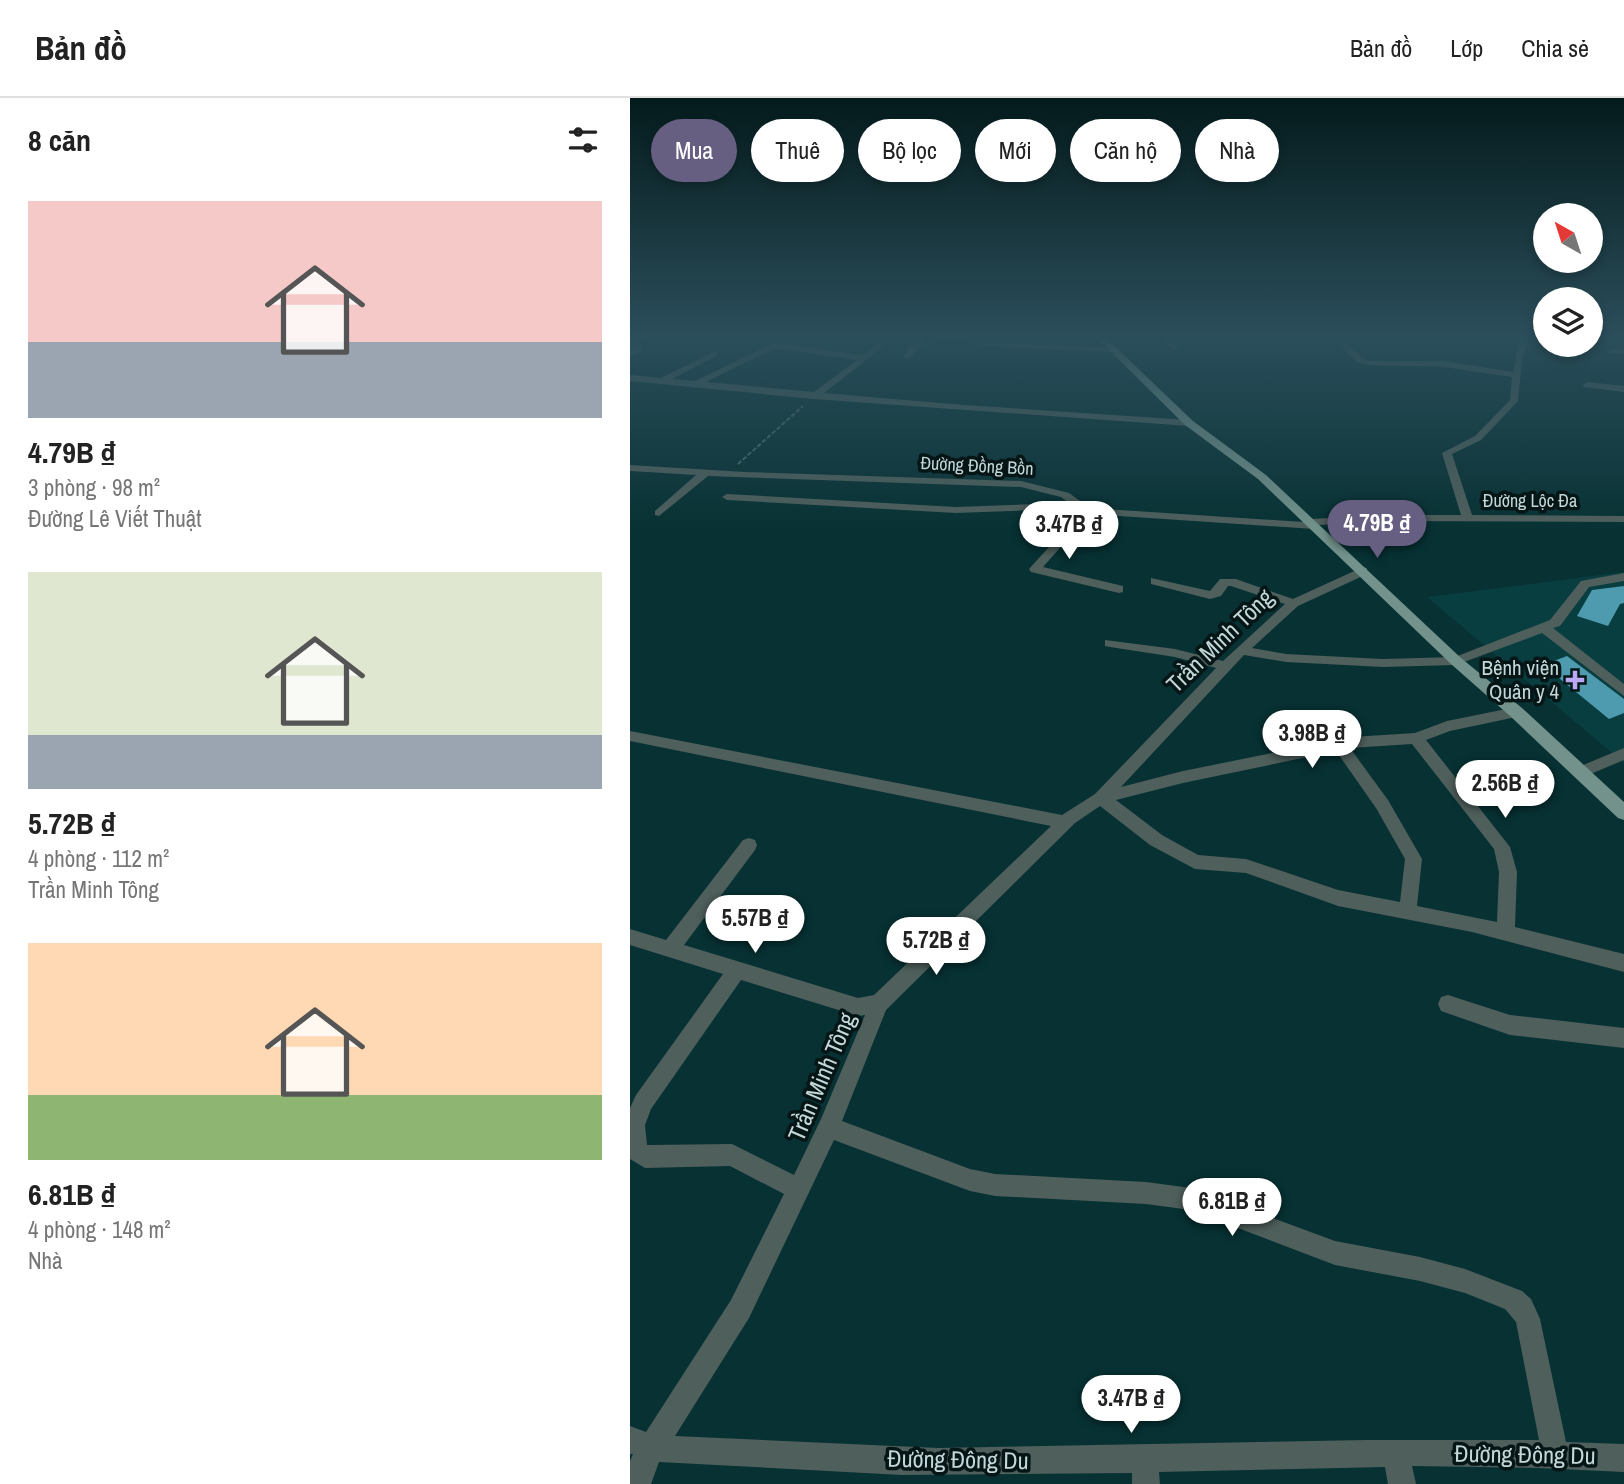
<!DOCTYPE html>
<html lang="vi">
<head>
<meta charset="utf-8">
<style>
  body { margin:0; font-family:"Archivo Narrow",sans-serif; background:#f6f6f6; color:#222; height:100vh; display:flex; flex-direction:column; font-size:26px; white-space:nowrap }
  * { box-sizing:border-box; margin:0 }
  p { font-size:23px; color:#767676 }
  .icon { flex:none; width:38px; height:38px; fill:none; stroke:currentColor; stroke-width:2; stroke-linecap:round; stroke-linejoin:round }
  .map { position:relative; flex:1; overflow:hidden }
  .panel { display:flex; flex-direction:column; background:#fff; width:630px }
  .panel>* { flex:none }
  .hud { position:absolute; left:21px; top:21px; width:665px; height:63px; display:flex; gap:14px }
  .needle { width:46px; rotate:321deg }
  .tools { position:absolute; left:903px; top:105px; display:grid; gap:14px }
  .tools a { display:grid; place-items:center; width:70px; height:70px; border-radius:50%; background:#fff; box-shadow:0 4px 10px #0003; font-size:35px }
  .price { position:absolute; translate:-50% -60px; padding:0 16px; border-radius:24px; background:#fff; color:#222; font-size:23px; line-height:46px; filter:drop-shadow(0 2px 4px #0008) }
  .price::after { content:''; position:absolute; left:50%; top:42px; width:21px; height:16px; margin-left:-10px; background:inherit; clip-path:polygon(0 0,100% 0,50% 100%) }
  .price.selected { background:#665f81; color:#fff }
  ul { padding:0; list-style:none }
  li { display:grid; align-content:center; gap:14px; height:371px; padding:0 28px }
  li span { display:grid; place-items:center; height:217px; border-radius:0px; color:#555 }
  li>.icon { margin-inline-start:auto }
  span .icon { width:126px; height:126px; fill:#fffc; stroke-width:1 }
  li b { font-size:30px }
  h2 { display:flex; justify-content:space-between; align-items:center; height:84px; padding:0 28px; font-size:30px }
  .pill { padding:0 24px; border-radius:32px; background:#fff; box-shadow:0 4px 10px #0003; font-size:24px; line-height:63px }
  .pill.selected { background:#665f81; color:#fff }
  header { display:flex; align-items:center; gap:42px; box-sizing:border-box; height:98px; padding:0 35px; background:#fff; border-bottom:2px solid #e0e0e0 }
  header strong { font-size:33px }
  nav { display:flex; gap:38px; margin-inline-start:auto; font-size:24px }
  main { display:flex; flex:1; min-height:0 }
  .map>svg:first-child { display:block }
  .built { fill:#083e40 }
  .building { fill:#4e9aaf }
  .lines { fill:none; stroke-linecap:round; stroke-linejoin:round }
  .path { stroke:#496b6d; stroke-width:2; stroke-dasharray:4.5 2; stroke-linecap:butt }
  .minor { fill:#4f5f5c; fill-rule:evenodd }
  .major { fill:#72928b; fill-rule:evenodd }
  .poi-dot { fill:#baaaf6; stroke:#061617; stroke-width:2.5 }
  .labels { text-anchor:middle; stroke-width:7; stroke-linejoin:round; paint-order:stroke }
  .far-street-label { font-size:18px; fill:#c4d8d9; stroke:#061617 }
  .poi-label { font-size:21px; fill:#c4d8d9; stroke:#061617; text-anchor:end }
  .near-street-label { font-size:24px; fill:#c4d8d9; stroke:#061617 }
</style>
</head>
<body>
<header>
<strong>Bản đồ</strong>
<nav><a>Bản đồ</a><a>Lớp</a><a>Chia sẻ</a></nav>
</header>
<main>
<section class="panel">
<h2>8 căn<svg class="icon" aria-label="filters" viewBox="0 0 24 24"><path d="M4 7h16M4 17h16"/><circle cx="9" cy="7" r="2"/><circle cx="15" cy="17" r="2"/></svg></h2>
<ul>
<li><span style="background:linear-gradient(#f6c9c9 65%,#9aa5b1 0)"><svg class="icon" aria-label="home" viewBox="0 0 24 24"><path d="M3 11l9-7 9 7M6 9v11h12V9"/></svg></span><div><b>4.79B ₫</b><p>3 phòng · 98 m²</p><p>Đường Lê Viết Thuật</p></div></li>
<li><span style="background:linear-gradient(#dfe7d0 75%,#9aa5b1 0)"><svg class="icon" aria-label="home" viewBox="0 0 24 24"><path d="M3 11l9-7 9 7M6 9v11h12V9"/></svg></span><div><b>5.72B ₫</b><p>4 phòng · 112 m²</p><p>Trần Minh Tông</p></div></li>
<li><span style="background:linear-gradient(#ffd9b3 70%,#8fb573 0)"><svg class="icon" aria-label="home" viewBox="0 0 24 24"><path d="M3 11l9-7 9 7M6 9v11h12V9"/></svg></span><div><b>6.81B ₫</b><p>4 phòng · 148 m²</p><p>Nhà</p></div></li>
</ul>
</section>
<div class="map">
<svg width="994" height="1386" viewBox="0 0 994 1386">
  <rect width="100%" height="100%" fill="#073133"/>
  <path class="built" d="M994 474V665L797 499Z"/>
  <g class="building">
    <path d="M994 488V505L990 506 978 528 947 518 962 492Z"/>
    <path d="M937 558 994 601V615L979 621 913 567Z"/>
  </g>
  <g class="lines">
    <path class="path" d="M108 366 173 308"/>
    <g class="minor">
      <path d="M6 240H16L6 246 12 248V252L0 258V252L3 250 0 249V243Z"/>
      <path d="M255 240H264L194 295 334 307 559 322 564 325 559 328 184 301 0 283V277L31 280 85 253 88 257 42 281 65 283 144 245 232 257ZM145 250 227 262 184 294 76 284Z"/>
      <path d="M289 240H297L280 260H274V256Z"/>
      <path d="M304 240H345L355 244 483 250 487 252 483 254 354 248 339 243 308 242Z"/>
      <path d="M531 240H539L550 250 543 252Z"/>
      <path d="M701 240H709L734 261 739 263H814L883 274 890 240H898L892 261 888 303 851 342 822 356 842 417 994 418V424L755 423 689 427 688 430 684 431 460 416 413 469 493 488V494L489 495 401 474 399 471 449 416 407 412 326 415 97 402 92 399 97 396 326 409 407 406 444 409 431 399 391 389 78 378 29 418 25 417V413L66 377 0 373V367L115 374 391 383 439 395 460 410 674 424 680 421 755 417H831L812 355 845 338 880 302 882 279 814 269 739 267 728 265Z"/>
      <path d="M980 251 994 252V256L980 255Z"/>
      <path d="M957 284 994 288V294L954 289 953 287Z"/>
      <path d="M733 469 737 470V476L668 508 622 550 656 556 753 561 825 559 920 522 951 483 994 475V483L959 489 930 528 923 530 994 586V598L912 535 826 567 753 569 656 564 614 557 491 689 553 673 722 639 785 635 817 623 886 609 891 610 893 614 891 618 820 633 796 642 880 749 887 774 885 829 994 856V874L842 834 708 808 616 775 565 771 520 747 470 708 445 725 256 912 212 1023 340 1071 365 1076 516 1084 561 1090 705 1143 790 1159 835 1171 892 1193 901 1201 910 1221 936 1344 994 1346V1374L908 1370 782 1368 786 1386H758L755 1369 529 1374 530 1386H502V1375L272 1377 29 1364 21 1386H0V1363L3 1356H0V1328L16 1334 101 1202 154 1096 100 1068 15 1070 0 1061V1010L6 997 93 876 0 847V831L36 842 113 742 119 740 125 742 127 747 125 752 54 847 228 900 244 897 421 728 0 643V633L432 717 465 696 586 570 545 559 480 549 475 548V542L545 551 593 563 655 506 601 488H598L591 498 580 501 521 486V480L580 493 590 481H606L663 501ZM782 646 864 751 869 774 867 824 787 808 792 761 758 702 720 650ZM706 653 746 710 775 761 770 804 708 792 616 761 568 757 532 737 486 702 553 685ZM111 882 228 918 235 917 191 1021 164 1077 102 1046 17 1047 15 1027 21 1011ZM204 1042 340 1093 365 1098 516 1106 561 1112 705 1167 790 1183 835 1195 875 1211 886 1224 909 1342H737L308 1350 45 1338 119 1220Z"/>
      <path d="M994 650V662L951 680 943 674 946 670Z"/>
      <path d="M818 897 880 917 994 930V950L880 937 811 913 808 906 811 899Z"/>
    </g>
    <path class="major" d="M467 240H476L563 323 636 377 831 560 892 610 994 704V722L988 720 880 618 821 566 628 381 555 327Z"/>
  </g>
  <linearGradient id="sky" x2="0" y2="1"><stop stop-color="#041b1c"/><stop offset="0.55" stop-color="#2b4e5b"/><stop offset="1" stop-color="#2b4e5b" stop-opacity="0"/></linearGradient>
  <rect width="994" height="434" fill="url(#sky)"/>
  <path class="poi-dot" d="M941.5 571.5h7v7h7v7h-7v7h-7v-7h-7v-7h7z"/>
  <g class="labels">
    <g class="far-street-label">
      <text transform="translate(347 368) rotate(3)" y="6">Đường Đồng Bồn</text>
      <text x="900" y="409">Đường Lộc Đa</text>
    </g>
    <g class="poi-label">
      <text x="929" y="577">Bệnh viện<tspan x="929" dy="24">Quân y 4</tspan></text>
    </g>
    <g class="near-street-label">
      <text transform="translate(590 543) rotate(-44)" y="8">Trần Minh Tông</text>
      <text transform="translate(192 979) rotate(-67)" y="8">Trần Minh Tông</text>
      <text transform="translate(895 1357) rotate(1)" y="8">Đường Đông Du</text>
      <text transform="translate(328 1362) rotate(1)" y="8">Đường Đông Du</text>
    </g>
  </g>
</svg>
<div class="tools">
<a><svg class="needle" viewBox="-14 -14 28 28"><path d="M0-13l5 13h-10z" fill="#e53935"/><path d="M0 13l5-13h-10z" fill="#767676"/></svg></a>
<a><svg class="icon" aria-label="layers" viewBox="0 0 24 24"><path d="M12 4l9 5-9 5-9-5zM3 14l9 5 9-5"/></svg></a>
</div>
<b class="price selected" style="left:747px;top:462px">4.79B ₫</b>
<b class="price" style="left:439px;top:463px">3.47B ₫</b>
<b class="price" style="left:682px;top:672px">3.98B ₫</b>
<b class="price" style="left:875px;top:722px">2.56B ₫</b>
<b class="price" style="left:125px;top:857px">5.57B ₫</b>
<b class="price" style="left:306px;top:879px">5.72B ₫</b>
<b class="price" style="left:602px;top:1140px">6.81B ₫</b>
<b class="price" style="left:501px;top:1337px">3.47B ₫</b>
<div class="hud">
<a class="pill selected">Mua</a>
<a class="pill">Thuê</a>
<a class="pill">Bộ lọc</a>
<a class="pill">Mới</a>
<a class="pill">Căn hộ</a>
<a class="pill">Nhà</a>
</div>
</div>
</main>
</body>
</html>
